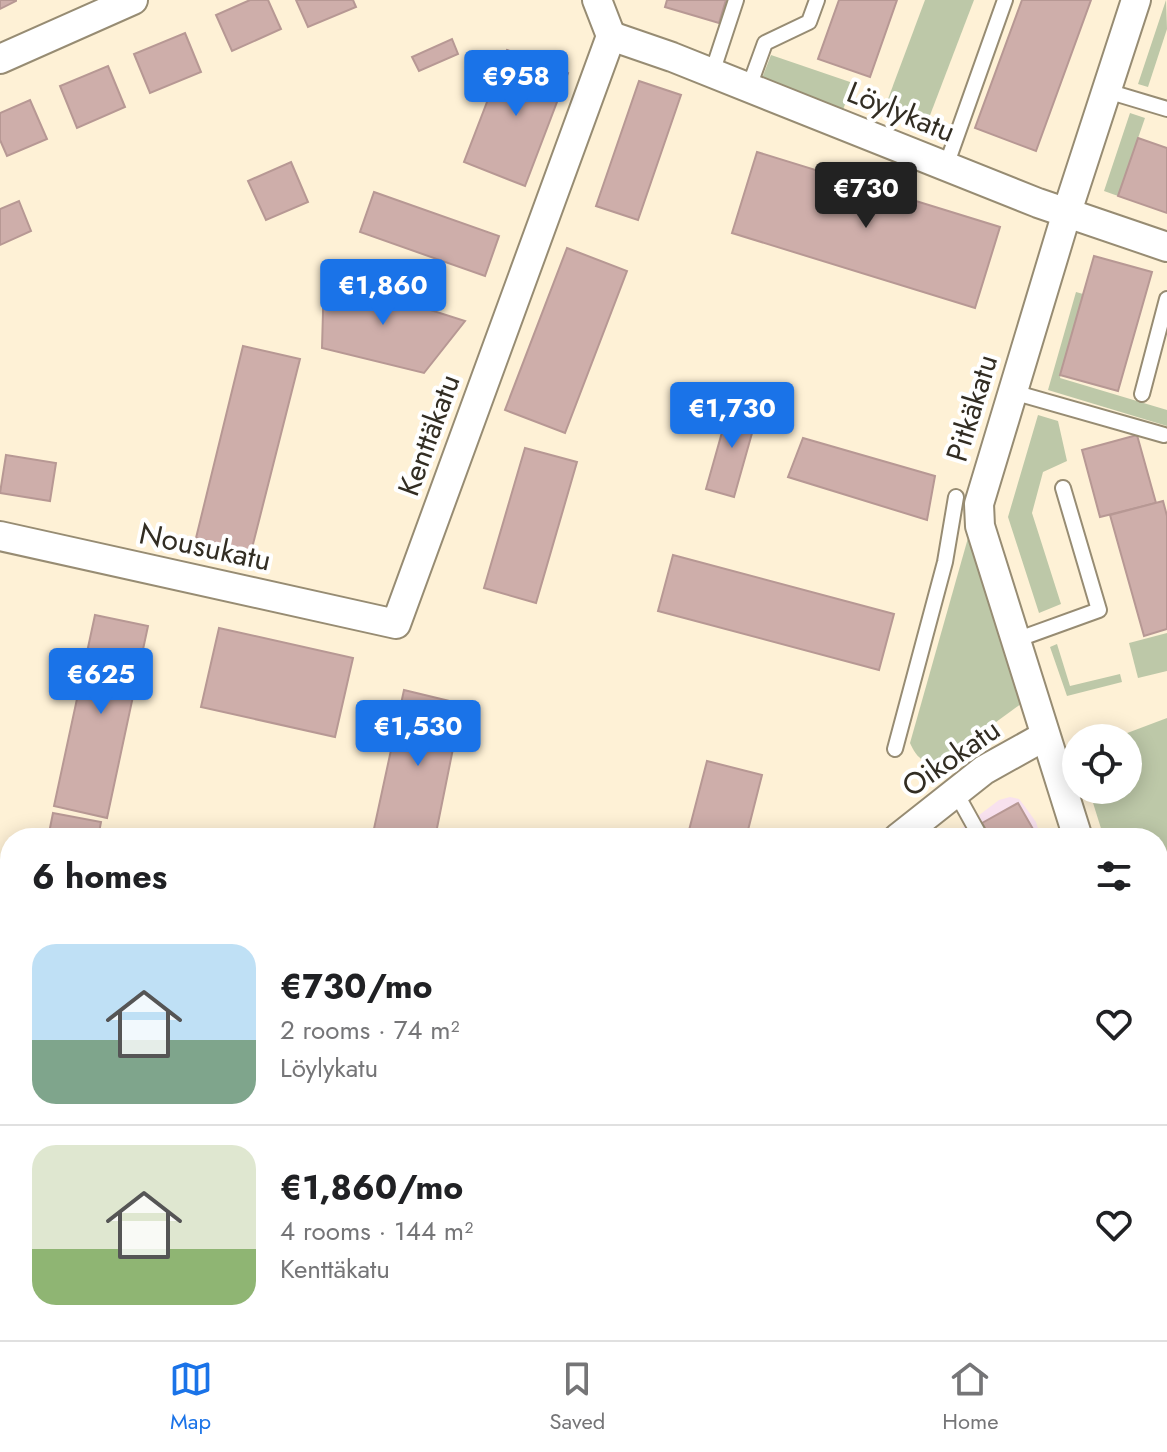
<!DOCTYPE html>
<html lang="en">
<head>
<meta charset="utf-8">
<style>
  body { margin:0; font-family:Jost,sans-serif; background:#f6f6f6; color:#202124; height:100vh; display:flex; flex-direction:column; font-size:30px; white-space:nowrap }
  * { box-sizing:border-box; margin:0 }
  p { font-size:26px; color:#757577 }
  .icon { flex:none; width:44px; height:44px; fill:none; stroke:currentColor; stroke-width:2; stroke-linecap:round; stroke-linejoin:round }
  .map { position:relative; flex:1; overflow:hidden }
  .side { position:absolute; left:0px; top:828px; width:1168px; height:512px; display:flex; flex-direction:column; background:#fff; border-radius:32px 32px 0 0; box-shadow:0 4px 20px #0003 }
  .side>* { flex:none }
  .tools { position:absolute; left:1062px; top:724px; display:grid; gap:16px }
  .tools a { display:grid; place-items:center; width:80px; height:80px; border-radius:50%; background:#fff; box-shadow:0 4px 20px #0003; font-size:40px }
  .price { position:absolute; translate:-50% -68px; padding:0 18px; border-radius:8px; background:#1a73e8; color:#fff; font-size:26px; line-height:52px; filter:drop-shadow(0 2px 4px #0008) }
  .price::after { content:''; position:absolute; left:50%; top:48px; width:24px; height:18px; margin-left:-12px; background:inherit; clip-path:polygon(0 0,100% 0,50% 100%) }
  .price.on { background:#222; color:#fff }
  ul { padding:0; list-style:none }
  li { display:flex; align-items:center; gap:24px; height:200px; padding:0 32px }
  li+li { border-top:2px solid #e0e0e0 }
  li span { display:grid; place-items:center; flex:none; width:224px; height:160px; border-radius:24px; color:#555 }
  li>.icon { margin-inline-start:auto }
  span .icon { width:96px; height:96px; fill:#fffc; stroke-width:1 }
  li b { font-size:34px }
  h2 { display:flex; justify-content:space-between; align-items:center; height:96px; padding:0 32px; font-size:34px }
  .tab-bar { display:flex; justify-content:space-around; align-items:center; height:112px; border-top:2px solid #e0e0e0; background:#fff; font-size:22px; color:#757577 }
  .tab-bar a { display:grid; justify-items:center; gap:4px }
  .tab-bar .on { color:#1a73e8 }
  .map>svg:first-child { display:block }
  .commercial { fill:#f8e1ee }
  .green { fill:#bdc8a8 }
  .building { fill:#ceaeaa; stroke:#b79894; stroke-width:2 }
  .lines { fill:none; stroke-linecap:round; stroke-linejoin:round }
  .lane-casing { stroke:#978c73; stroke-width:18 }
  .street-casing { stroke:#978c73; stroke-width:32 }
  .secondary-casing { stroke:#978c73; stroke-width:44 }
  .lane { stroke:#fff; stroke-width:14 }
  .street { stroke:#fff; stroke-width:28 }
  .secondary { stroke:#fff; stroke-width:40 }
  .labels { text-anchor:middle; stroke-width:8; stroke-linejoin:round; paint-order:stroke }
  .street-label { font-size:30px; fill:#322d23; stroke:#fff }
</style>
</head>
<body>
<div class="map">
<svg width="1167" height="1340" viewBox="0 0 1167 1340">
  <rect width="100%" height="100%" fill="#fef1d6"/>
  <path class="commercial" d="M1010 797 1019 799 1026 808 1036 822 1041 838H949L999 800Z"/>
  <g class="green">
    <path d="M925 0H974L924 131 882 115Z"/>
    <path d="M1166 0 1167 29 1148 87 1138 84Z"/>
    <path d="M771 55 853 83 841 115 760 83Z"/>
    <path d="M1130 113 1145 118 1118 196 1104 191Z"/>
    <path d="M1076 292 1083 294 1060 378 1167 410V426L1048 390Z"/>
    <path d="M1038 415 1058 421 1067 461 1043 472 1032 513 1061 604 1039 613 1008 517Z"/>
    <path d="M968 538 1025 701 940 763C922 763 917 758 910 743Z"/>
    <path d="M1167 633V671L1138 678 1129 643Z"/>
    <path d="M1057 644 1070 686 1120 674 1122 682 1067 696 1050 647Z"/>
    <path d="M1167 718V980L1158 981V838H1104L1089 790H1128V738H1114Z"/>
    <path d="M0 1096 10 1097V1176L0 1175Z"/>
    <path d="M704 1330H833L838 1340H709Z"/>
    <path d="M908 1330H984L968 1340H888Z"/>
  </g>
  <g class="building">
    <path d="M0 0H16V1L0 9Z"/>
    <path d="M250 0H268L281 29 232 51 216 15Z"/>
    <path d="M296 0H353L356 7 308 27Z"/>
    <path d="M667 0H726L719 23 665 7Z"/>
    <path d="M839 0H897L870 77 818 59Z"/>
    <path d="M1022 0H1091L1036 151 975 128Z"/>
    <path d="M185 33 201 72 150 93 134 54Z"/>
    <path d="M452 39 458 54 419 71 412 57Z"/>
    <path d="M507 50 568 73 525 186 464 162Z"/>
    <path d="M108 66 125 107 77 128 60 86Z"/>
    <path d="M639 81 681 95 638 220 596 206Z"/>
    <path d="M30 100 47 139 7 156 0 140V113Z"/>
    <path d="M1138 138 1167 148V213L1118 196Z"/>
    <path d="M757 152 1000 227 975 308 732 233Z"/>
    <path d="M291 162 308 202 266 220 248 181Z"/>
    <path d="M374 192 499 236 485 276 360 232Z"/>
    <path d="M19 201 31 231 0 245V209Z"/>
    <path d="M567 248 627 271 565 433 505 410Z"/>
    <path d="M1094 256 1152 272 1118 391 1060 375Z"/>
    <path d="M324 276 465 321 424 373 322 348Z"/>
    <path d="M243 346 300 359 251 552 196 538Z"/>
    <path d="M730 404 758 412 734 497 706 489Z"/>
    <path d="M1137 435 1156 503 1100 517 1082 450Z"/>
    <path d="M803 438 935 476 927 520 788 477Z"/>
    <path d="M525 448 577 462 536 603 484 588Z"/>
    <path d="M6 455 56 463 50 501 0 493Z"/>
    <path d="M1163 501 1167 516V629L1144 636 1110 515Z"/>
    <path d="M673 555 894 614 879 670 658 611Z"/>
    <path d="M95 615 148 626 107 818 54 806Z"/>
    <path d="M219 628 353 658 335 737 201 707Z"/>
    <path d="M404 690 462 704 435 838H372Z"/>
    <path d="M707 761 762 775 746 838H687Z"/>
    <path d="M1018 803 1037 836 991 838 982 823Z"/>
    <path d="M53 813 101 822 98 838H48Z"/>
    <path d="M0 1202 10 1204V1252L0 1251Z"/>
    <path d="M162 1330H265L269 1340H136Z"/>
    <path d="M856 1330H878L860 1339Z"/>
  </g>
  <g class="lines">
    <g class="lane-casing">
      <g id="lane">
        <path d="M712 73 736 0"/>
        <path d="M749 87 765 43 809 22 817 0"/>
        <path d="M1107 91 1167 109"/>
        <path d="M946 166 1005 0"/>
        <path d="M1013 392 1164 435"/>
        <path d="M1142 394 1167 299"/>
        <path d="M1016 640 1099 610 1063 488"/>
        <path d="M895 749 945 562 956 497"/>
        <path d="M956 793 981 838"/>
        <path d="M1158 993 1167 992"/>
        <path d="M286 1330 290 1340"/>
        <path d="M658 1330 662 1340"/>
        <path d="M54 1340 76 1330"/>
        <path d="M367 1340 393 1330"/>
      </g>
    </g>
    <g class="street-casing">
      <g id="street">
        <path d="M611 36 672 57 1038 203 1167 247"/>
        <path d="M0 59 133 0"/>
        <path d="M0 536 396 624 611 36 597 0"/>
        <path d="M898 838 984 770 1045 736"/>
        <path d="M1078 838 980 526 979 504 1067 212 1136 0"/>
        <path d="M0 1061 10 1063"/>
        <path d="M1158 1090 1167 1118"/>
        <path d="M587 1330 592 1340"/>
      </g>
    </g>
    <g class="secondary-casing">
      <g id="secondary">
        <path d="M1158 1259 1167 1256"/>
        <path d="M1158 1298 1167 1295"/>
        <path d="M1038 1340 1055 1330"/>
      </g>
    </g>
    <use href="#lane" class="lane"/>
    <use href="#street" class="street"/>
    <use href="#secondary" class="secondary"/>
  </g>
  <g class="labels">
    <g class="street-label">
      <text transform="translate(901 112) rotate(22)" y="10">Löylykatu</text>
      <text transform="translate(972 408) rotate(-73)" y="10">Pitkäkatu</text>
      <text transform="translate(429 435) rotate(-70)" y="10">Kenttäkatu</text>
      <text transform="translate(205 547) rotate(12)" y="10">Nousukatu</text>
      <text transform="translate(951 758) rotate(-35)" y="10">Oikokatu</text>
    </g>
  </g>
</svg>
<div class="tools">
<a><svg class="icon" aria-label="locate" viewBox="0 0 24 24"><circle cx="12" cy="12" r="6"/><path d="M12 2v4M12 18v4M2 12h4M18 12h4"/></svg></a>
</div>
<b class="price" style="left:516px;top:118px">€958</b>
<b class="price on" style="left:866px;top:230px">€730</b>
<b class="price" style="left:383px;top:327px">€1,860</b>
<b class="price" style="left:732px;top:450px">€1,730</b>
<b class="price" style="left:101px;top:716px">€625</b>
<b class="price" style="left:418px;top:768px">€1,530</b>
<section class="side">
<h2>6 homes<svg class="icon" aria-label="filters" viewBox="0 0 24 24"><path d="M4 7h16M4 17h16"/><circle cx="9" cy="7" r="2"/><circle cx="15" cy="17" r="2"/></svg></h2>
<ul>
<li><span style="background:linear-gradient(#bfe0f5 60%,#7fa58c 0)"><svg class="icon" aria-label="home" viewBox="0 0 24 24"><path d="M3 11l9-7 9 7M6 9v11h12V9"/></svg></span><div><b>€730/mo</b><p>2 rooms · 74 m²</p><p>Löylykatu</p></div><svg class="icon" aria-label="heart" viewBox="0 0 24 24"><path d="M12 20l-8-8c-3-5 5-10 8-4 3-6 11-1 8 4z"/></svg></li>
<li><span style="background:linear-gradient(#dfe7d0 65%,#8fb573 0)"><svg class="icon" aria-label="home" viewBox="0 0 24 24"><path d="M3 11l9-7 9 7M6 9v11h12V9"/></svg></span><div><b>€1,860/mo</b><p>4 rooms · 144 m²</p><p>Kenttäkatu</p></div><svg class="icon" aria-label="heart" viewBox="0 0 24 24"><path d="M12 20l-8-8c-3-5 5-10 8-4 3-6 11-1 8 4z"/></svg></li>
</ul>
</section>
</div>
<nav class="tab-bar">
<a class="on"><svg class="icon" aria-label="map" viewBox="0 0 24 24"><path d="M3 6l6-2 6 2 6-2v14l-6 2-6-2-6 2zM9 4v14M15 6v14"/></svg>Map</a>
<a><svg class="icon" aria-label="saved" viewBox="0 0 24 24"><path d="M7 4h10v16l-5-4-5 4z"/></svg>Saved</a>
<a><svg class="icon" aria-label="home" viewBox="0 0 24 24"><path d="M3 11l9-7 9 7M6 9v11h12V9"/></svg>Home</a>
</nav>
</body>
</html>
